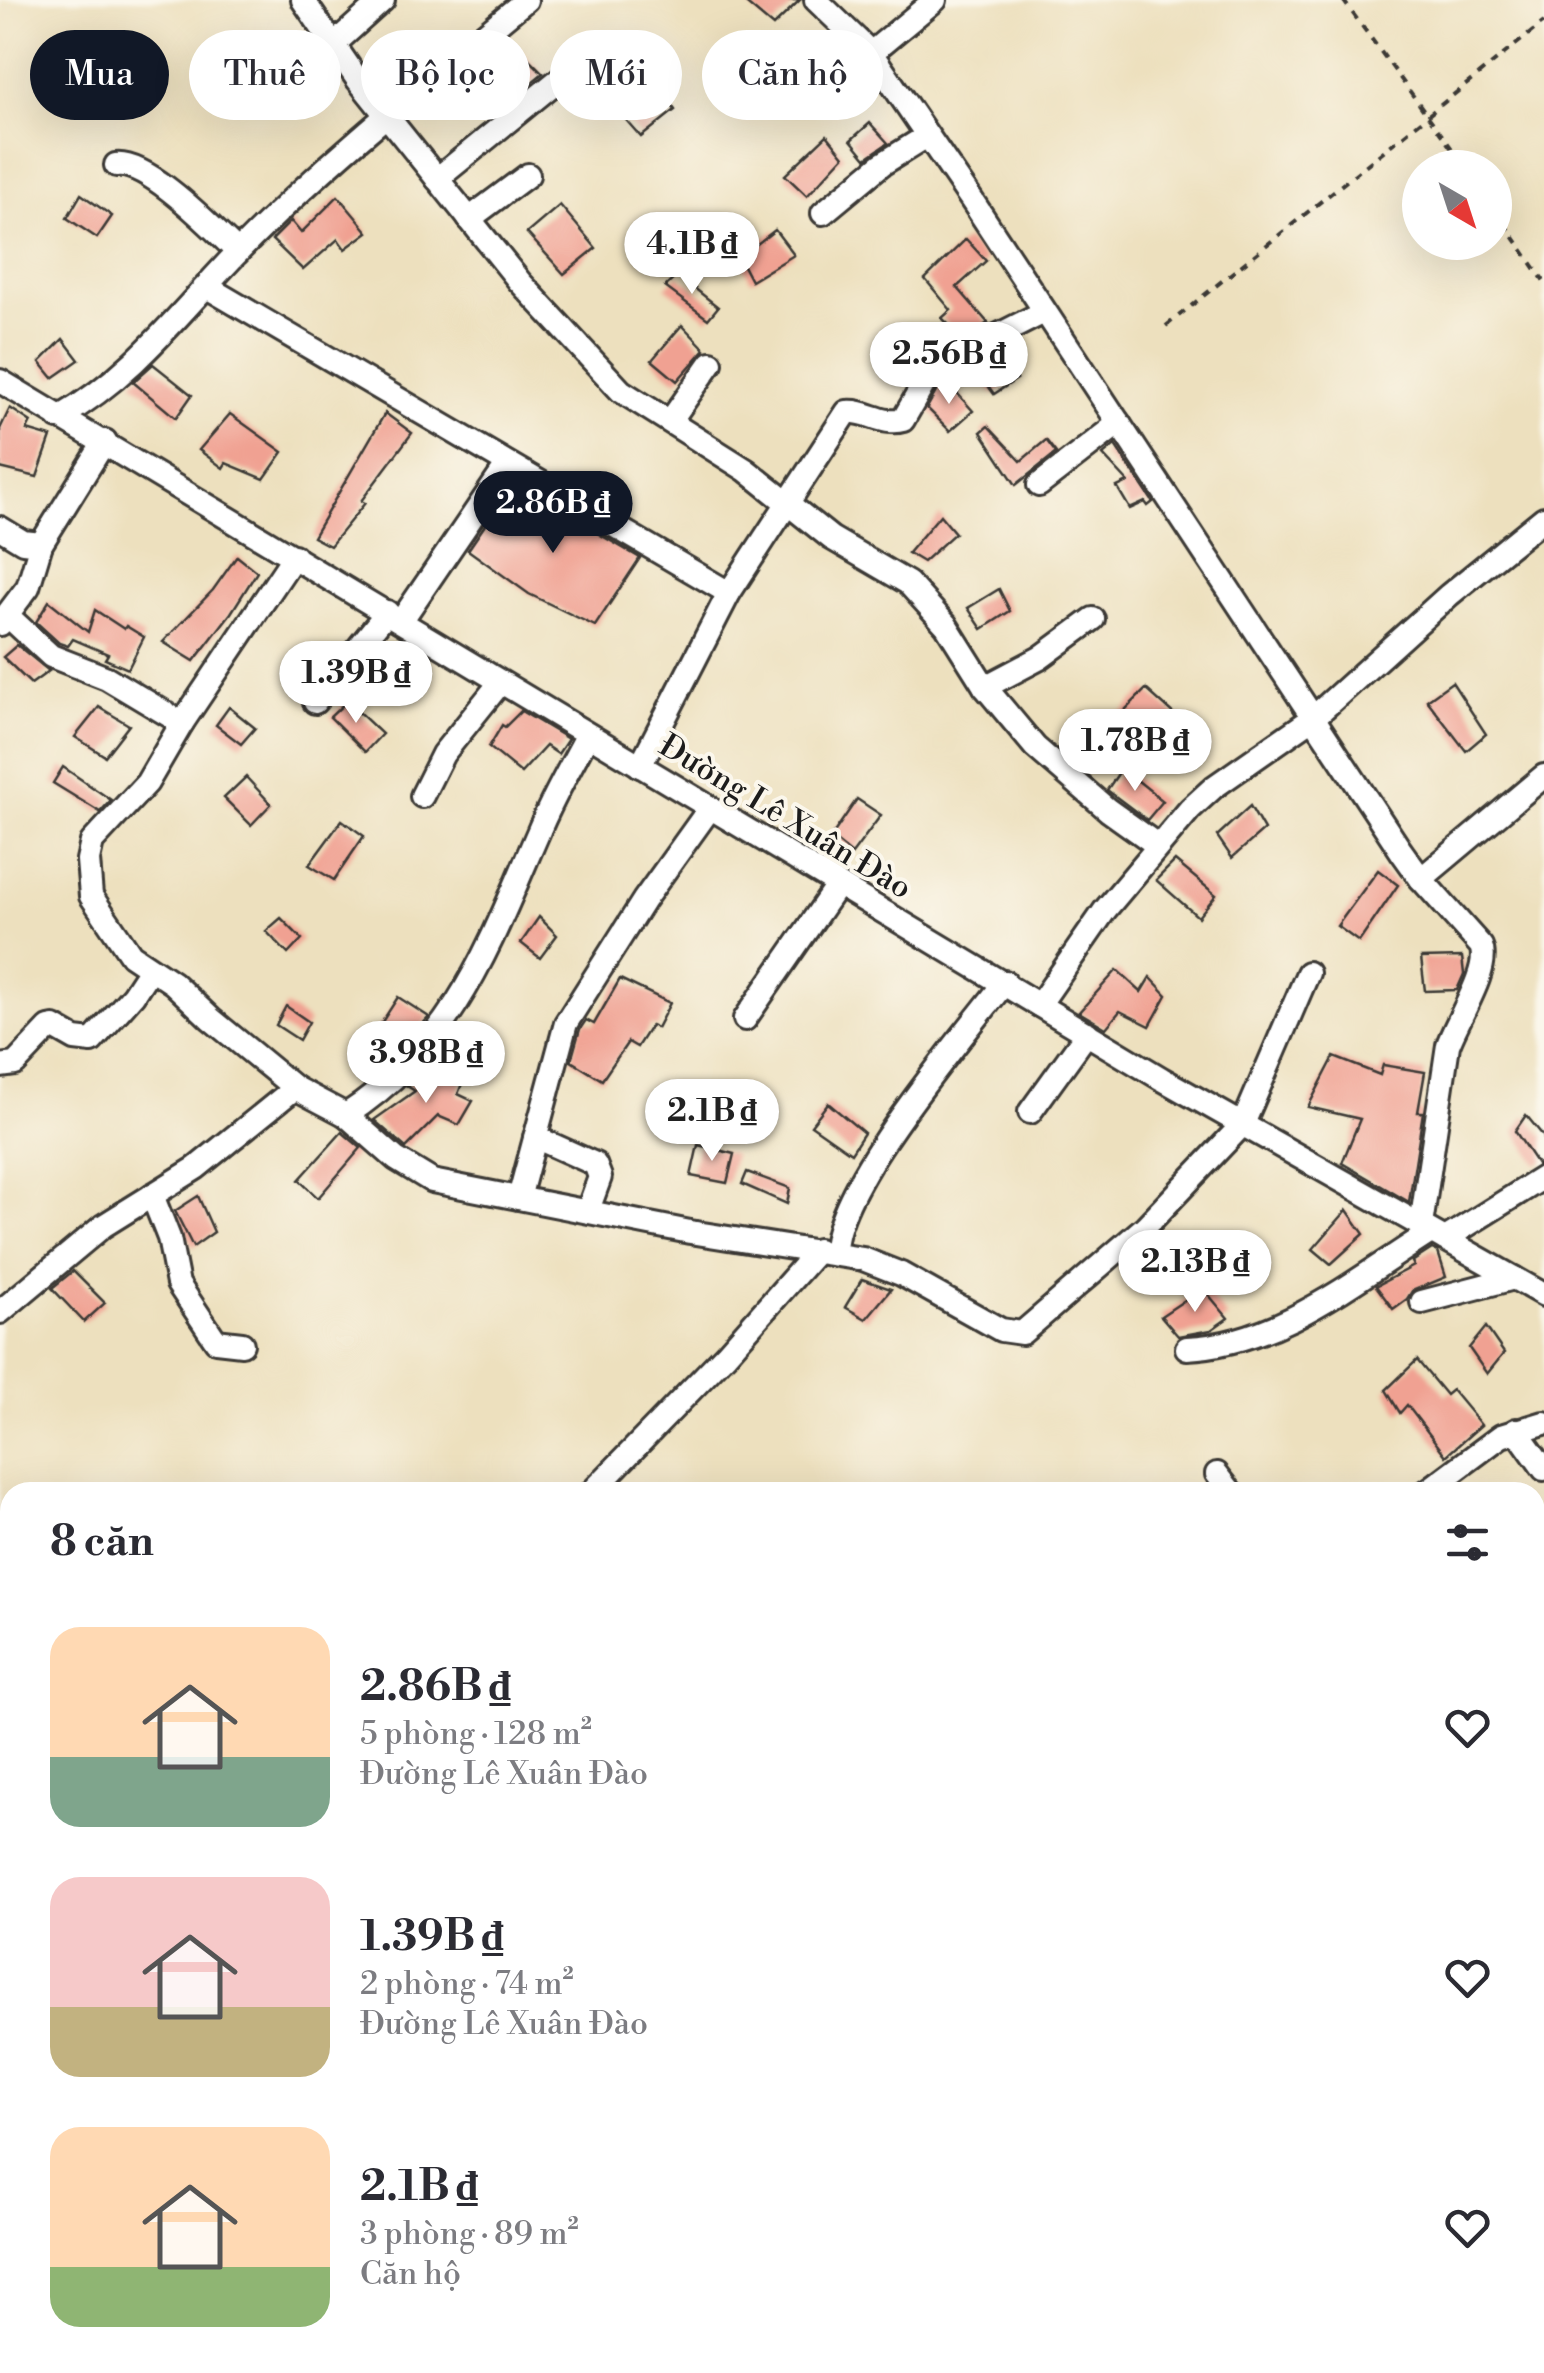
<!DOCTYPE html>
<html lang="vi">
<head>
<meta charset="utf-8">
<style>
  body { margin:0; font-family:"Libre Bodoni",serif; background:#f2f2f3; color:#2b2b33; height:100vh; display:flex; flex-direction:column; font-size:38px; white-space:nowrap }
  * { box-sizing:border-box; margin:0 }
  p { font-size:32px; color:#7c7c81 }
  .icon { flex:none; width:55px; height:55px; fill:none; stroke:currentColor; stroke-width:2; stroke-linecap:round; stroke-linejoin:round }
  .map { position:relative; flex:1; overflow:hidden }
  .side { position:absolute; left:0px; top:1482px; width:1545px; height:892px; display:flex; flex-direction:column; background:#fff; border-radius:30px 30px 0 0; box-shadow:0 10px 40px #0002 }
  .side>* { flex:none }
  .guide { position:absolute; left:30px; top:30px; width:1000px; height:90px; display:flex; gap:20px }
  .needle { width:65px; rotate:141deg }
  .tools { position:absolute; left:1402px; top:150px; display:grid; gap:20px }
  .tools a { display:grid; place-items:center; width:110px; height:110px; border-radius:50%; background:#fff; box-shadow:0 10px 40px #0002; font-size:50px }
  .price { position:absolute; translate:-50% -85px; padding:0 22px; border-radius:35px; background:#fff; color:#222; font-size:32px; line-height:65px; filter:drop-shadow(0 2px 5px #0008) }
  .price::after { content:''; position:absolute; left:50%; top:60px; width:30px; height:22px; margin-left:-15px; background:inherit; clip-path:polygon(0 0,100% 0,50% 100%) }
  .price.on { background:#111827; color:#fff }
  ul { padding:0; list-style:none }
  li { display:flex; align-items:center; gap:30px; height:250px; padding:0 50px }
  li span { display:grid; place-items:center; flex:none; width:280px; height:200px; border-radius:30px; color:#555 }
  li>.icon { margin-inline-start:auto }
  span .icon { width:120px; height:120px; fill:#fffc; stroke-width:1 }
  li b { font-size:42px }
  h2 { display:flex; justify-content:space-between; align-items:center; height:120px; padding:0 50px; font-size:42px }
  .pill { padding:0 35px; border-radius:45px; background:#fff; box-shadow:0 10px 40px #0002; font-size:35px; line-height:90px }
  .pill.on { background:#111827; color:#fff }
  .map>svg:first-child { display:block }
  .water { fill:#73beec; stroke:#486d84; stroke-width:2.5 }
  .building { fill:#f0a192 }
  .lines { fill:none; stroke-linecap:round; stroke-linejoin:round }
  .minor-casing { stroke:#3b3934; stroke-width:28 }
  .path { stroke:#3b3934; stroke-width:4; stroke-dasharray:8 8; stroke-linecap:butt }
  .minor { stroke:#fff; stroke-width:22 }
  .labels { text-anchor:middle; stroke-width:8; stroke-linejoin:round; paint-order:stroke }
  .street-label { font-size:32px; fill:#1c1c1c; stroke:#fbf7ec }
</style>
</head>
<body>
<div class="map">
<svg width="1544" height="2373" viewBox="0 0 1544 2373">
  <rect width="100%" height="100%" fill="#fbf7ec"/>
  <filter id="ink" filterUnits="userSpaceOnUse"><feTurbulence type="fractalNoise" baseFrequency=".01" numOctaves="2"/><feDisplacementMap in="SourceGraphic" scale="20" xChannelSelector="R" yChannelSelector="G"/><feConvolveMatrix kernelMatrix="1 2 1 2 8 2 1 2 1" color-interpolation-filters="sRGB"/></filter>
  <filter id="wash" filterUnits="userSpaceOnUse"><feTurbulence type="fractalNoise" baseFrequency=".0048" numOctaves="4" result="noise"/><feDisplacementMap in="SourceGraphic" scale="40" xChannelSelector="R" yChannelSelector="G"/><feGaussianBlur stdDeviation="2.25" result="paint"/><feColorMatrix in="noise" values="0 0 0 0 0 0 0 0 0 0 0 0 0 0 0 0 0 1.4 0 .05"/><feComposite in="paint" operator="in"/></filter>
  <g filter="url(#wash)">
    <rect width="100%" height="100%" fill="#ede0be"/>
    <path class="water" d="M0 2311 10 2315V2365H138L159 2373H0Z"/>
    <g id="blocks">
      <g class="building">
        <path d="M742 0H800L773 26Z"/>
        <path d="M514 44 543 73 508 102 504 98 485 115 457 83Z"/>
        <path d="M656 83 675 110 641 137 619 112Z"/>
        <path d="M870 123 888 143 866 158 851 140Z"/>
        <path d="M827 135 844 156 807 196 785 175Z"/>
        <path d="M81 194 112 216 97 238 67 218Z"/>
        <path d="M338 196 368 232 345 249 338 239 303 270 272 240 291 221 301 233Z"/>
        <path d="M560 205 596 248 564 274 527 233Z"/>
        <path d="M775 230 794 255 751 281 739 258Z"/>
        <path d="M966 239 986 261 957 287 988 323 962 338 942 318 951 310 925 279Z"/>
        <path d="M678 275 718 307 708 319 665 287Z"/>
        <path d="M682 325 705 349 677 381 652 360Z"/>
        <path d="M63 339 79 360 53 378 40 362Z"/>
        <path d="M1003 361 1017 379 994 394 981 376Z"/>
        <path d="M153 364 192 395 176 418 133 382Z"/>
        <path d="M948 383 973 411 950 431 927 408 937 390Z"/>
        <path d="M10 408 31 422 27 430 51 437 37 477 0 468V429Z"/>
        <path d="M385 413 412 433 361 501 365 503 330 546 313 537Z"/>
        <path d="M230 414 283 452 264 479 226 463 223 468 199 450Z"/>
        <path d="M988 426 1021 461 1046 440 1056 453 1016 485 981 432Z"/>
        <path d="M1115 445 1153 502 1148 506 1145 502 1130 509 1117 487 1128 482 1103 455Z"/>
        <path d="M513 484 640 558 595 626 529 594 468 550Z"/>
        <path d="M940 515 955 533 923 562 908 553Z"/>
        <path d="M237 556 257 572 231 613 194 661 163 642 213 590Z"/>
        <path d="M999 589 1010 611 982 629 968 608Z"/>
        <path d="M49 601 88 632 95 610 124 629 126 626 144 637 128 669 105 659 108 654 73 639 68 646 59 643 36 622Z"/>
        <path d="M17 645 49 671 31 684 3 657Z"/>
        <path d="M1452 682 1486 734 1466 751 1427 700Z"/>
        <path d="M1146 689 1176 716 1136 754 1109 726Z"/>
        <path d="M347 701 382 734 365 752 330 717Z"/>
        <path d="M99 707 129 725 105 756 75 737Z"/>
        <path d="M229 707 255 728 241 744 216 725Z"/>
        <path d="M521 711 568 739 558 754 546 746 521 773 489 747 502 725 505 727Z"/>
        <path d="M63 767 111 800 100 812 53 783Z"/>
        <path d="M1122 768 1163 801 1147 820 1107 790Z"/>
        <path d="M246 777 271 804 251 825 224 798Z"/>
        <path d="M857 799 881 815 852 854 831 837Z"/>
        <path d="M1250 806 1264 830 1232 858 1217 836Z"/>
        <path d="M342 820 364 836 334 880 309 865Z"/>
        <path d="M1175 861 1216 895 1198 917 1156 880Z"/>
        <path d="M1378 870 1398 885 1359 942 1337 926Z"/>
        <path d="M539 917 557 935 540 958 521 943Z"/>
        <path d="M281 918 302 939 288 954 266 931Z"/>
        <path d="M1462 957 1464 974 1457 990 1425 991 1421 958Z"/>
        <path d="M1117 970 1141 992 1150 977 1167 995 1150 1026 1120 1011 1106 1028 1079 1012Z"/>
        <path d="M620 979 670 1003 657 1028 651 1025 637 1047 628 1042 602 1080 571 1061 580 1029 586 1020 594 1024Z"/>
        <path d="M398 997 429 1017 381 1069 360 1056Z"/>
        <path d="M286 1006 309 1022 299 1040 276 1025Z"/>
        <path d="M1334 1057 1380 1075 1383 1065 1425 1072 1418 1112H1423L1409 1202 1342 1163 1360 1119 1308 1107Z"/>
        <path d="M429 1064 463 1081 458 1094 473 1101 459 1125 438 1116 406 1148 374 1120 415 1091 407 1086Z"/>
        <path d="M828 1103 864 1133 851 1153 811 1125Z"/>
        <path d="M1526 1115 1544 1137V1162L1537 1164 1515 1131Z"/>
        <path d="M342 1132 361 1148 318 1198 299 1180Z"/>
        <path d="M698 1145 734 1154 727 1183 691 1176Z"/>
        <path d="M747 1172 790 1188 787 1204 742 1184Z"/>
        <path d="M198 1196 214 1232 193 1247 175 1211Z"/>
        <path d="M1347 1210 1364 1234 1331 1264 1313 1249Z"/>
        <path d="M1432 1249 1438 1252 1446 1277 1412 1291 1407 1299 1393 1309 1376 1286 1414 1266 1412 1262Z"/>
        <path d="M73 1271 105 1303 84 1322 52 1288Z"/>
        <path d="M862 1279 891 1289 866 1319 845 1307Z"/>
        <path d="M1203 1288 1228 1318 1211 1330 1178 1336 1161 1316Z"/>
        <path d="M1486 1327 1504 1353 1487 1374 1469 1348Z"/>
        <path d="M1417 1360 1446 1395 1452 1390 1481 1425 1446 1456 1407 1405 1400 1413 1386 1390Z"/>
      </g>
    </g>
  </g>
  <g filter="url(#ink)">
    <use href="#blocks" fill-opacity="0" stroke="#3b3934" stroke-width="2.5"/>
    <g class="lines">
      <g class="minor-casing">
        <g id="minor">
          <path d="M303 0 358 80 520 282 621 391 746 470 831 538 908 583 946 625 985 687 1035 747 1108 810 1157 845"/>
          <path d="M816 0 871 53 971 199 1401 851 1421 879 1481 946C1491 969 1457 1019 1448 1045L1421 1225"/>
          <path d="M332 46 383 0"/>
          <path d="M871 53 935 0"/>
          <path d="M116 165C149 161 214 230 238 252"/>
          <path d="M437 179 562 77 570 73 592 90"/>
          <path d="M823 213 882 164 927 136"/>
          <path d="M469 219 528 175"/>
          <path d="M207 287 729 593"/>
          <path d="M0 381 1162 1079 1544 1295"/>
          <path d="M59 418C135 374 178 314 238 252 327 161 428 81 526 0"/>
          <path d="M671 420 711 363"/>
          <path d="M1039 485 1119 423"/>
          <path d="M0 528 23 542 41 544"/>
          <path d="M294 556 182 723 147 783 92 842 88 860 91 896 131 955 173 983 211 1019 295 1088 346 1115 396 1159 432 1181 690 1232 863 1259 901 1274 1001 1330 1022 1333 1146 1226 1243 1124 1308 973"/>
          <path d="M8 616 51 656 107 678 182 723"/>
          <path d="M401 621 508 464"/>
          <path d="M0 624 28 587 41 544 105 441"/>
          <path d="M985 687 1040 658 1093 619"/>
          <path d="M315 702 387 612"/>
          <path d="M640 766 729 593 847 412C867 410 883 426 903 420L926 380 975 347 1044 312"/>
          <path d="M422 796 443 754 500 683"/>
          <path d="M1421 879 1544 776"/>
          <path d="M1039 1005 1105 910 1190 809 1214 787 1313 718 1449 595 1544 518"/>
          <path d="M745 1019 837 886"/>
          <path d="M0 1066 15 1064 49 1028 54 1027 75 1039 92 1041 133 995 150 969"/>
          <path d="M1030 1112 1087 1033"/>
          <path d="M346 1115C456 1043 488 948 538 833 552 799 570 768 587 736"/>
          <path d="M535 1137 595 1164 600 1177 588 1210"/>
          <path d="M152 1195 169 1238 178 1284 216 1341 242 1344"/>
          <path d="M519 1198 566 1023 644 900 710 808"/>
          <path d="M1445 1239 1544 1177"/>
          <path d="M835 1254C833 1187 962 1038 1005 982"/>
          <path d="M1422 1302 1514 1278"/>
          <path d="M0 1312 103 1226 196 1168 295 1088"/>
          <path d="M1187 1348C1279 1344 1356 1279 1431 1232"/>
          <path d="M1516 1430 1544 1469"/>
          <path d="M1217 1474 1231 1492"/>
          <path d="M592 1492 726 1354 818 1250"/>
          <path d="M1426 1492 1501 1436 1544 1423"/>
          <path d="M1535 1534 1544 1527"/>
          <path d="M1535 1658 1544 1668"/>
          <path d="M1535 1827 1544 1833"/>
          <path d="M1535 2262 1544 2241"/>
          <path d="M1396 2365 1402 2373"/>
          <path d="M1487 2373 1492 2365"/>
        </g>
      </g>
      <g class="path">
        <path d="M1343 0 1466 168"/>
        <path d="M1495 210 1544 281"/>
        <path d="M1166 326 1544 22"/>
      </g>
      <use href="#minor" class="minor"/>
    </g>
  </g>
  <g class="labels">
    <g class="street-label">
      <text transform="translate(786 816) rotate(31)" y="11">Đường Lê Xuân Đào</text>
    </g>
  </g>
</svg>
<div class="tools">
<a><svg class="needle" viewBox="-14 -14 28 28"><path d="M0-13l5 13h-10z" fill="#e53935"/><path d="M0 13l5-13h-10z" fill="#7c7c81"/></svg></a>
</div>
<b class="price" style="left:692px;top:297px">4.1B ₫</b>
<b class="price" style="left:949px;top:407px">2.56B ₫</b>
<b class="price on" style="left:553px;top:556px">2.86B ₫</b>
<b class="price" style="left:356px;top:726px">1.39B ₫</b>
<b class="price" style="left:1135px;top:794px">1.78B ₫</b>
<b class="price" style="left:426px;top:1106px">3.98B ₫</b>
<b class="price" style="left:712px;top:1164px">2.1B ₫</b>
<b class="price" style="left:1195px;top:1315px">2.13B ₫</b>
<div class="guide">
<a class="pill on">Mua</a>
<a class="pill">Thuê</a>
<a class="pill">Bộ lọc</a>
<a class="pill">Mới</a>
<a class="pill">Căn hộ</a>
</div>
<section class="side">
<h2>8 căn<svg class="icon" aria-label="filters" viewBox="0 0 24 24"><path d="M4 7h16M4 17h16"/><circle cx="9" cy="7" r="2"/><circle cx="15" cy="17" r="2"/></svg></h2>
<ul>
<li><span style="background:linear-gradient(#ffd9b3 65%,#7fa58c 0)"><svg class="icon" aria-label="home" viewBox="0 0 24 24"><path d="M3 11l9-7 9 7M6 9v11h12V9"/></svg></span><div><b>2.86B ₫</b><p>5 phòng · 128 m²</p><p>Đường Lê Xuân Đào</p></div><svg class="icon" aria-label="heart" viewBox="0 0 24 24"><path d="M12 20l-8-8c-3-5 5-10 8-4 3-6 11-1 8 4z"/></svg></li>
<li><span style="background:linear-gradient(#f6c9c9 65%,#c2b280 0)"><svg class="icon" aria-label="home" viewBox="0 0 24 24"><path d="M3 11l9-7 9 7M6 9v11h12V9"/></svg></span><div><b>1.39B ₫</b><p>2 phòng · 74 m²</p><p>Đường Lê Xuân Đào</p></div><svg class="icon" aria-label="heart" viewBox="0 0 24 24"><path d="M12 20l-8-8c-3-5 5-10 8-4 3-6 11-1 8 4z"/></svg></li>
<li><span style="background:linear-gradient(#ffd9b3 70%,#8fb573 0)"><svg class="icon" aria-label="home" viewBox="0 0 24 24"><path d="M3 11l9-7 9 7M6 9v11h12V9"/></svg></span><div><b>2.1B ₫</b><p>3 phòng · 89 m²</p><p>Căn hộ</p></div><svg class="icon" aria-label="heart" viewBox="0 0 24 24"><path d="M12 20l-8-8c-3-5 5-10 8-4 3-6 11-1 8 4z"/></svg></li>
</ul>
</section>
</div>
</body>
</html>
